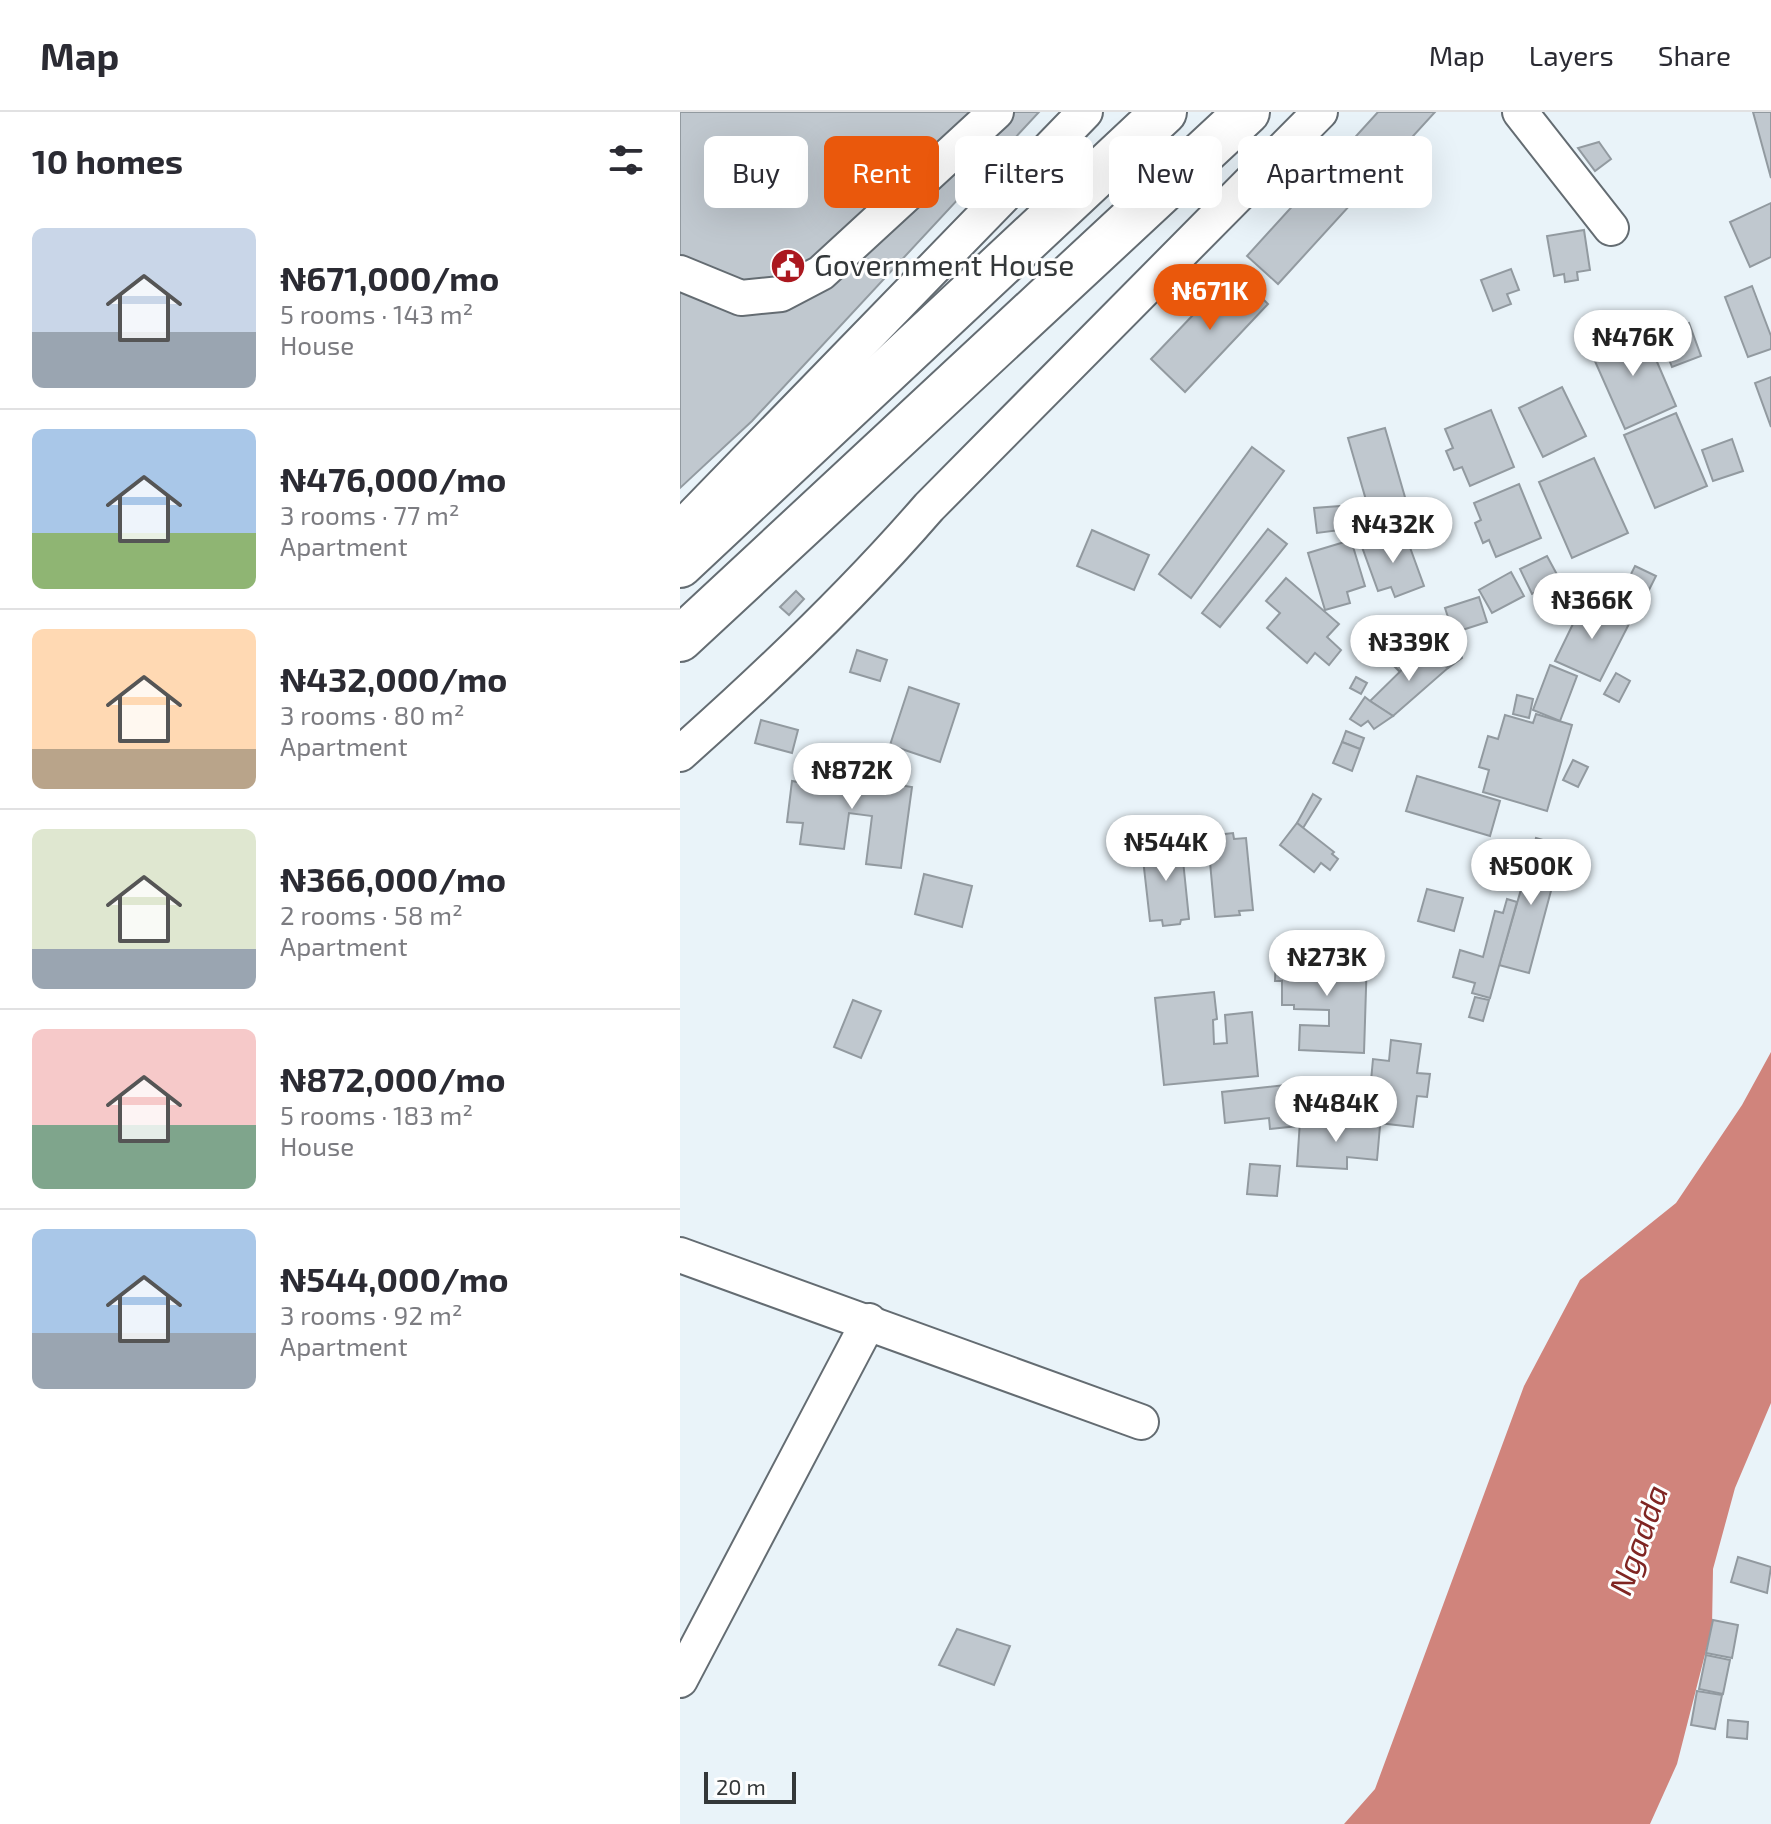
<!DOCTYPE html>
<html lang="en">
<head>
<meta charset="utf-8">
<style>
  body { margin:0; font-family:"Exo 2",sans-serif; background:#f7f7f7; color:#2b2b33; height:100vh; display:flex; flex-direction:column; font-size:30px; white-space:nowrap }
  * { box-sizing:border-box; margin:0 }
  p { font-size:26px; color:#7c7c81 }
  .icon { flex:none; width:44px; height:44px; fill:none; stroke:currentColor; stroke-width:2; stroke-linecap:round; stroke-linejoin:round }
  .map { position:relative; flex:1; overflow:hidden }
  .side { display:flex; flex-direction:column; background:#fff; width:680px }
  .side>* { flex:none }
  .hud { position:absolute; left:24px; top:24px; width:760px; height:72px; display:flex; gap:16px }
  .scale { position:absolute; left:24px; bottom:20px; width:92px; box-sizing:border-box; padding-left:8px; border:4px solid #333739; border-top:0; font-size:22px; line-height:28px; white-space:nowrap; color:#333739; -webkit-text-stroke:6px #fefefe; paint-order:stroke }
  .price { position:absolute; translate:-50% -68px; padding:0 18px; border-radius:28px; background:#fff; color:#222; font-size:26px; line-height:52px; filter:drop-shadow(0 2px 4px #0008) }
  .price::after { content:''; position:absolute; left:50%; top:48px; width:24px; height:18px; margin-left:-12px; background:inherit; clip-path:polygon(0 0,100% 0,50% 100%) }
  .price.on { background:#ea580c; color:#fff }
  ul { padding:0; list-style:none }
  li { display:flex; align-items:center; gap:24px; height:200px; padding:0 32px }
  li+li { border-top:2px solid #e1e1e2 }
  li span { display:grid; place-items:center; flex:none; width:224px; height:160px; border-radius:12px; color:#555 }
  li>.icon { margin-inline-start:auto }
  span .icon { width:96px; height:96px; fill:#fffc; stroke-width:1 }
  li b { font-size:34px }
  h2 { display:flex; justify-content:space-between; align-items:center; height:96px; padding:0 32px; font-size:34px }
  .pill { padding:0 28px; border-radius:12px; background:#fff; box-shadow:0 8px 32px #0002; font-size:28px; line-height:72px }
  .pill.on { background:#ea580c; color:#fff }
  header { display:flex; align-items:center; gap:48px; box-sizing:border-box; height:112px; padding:0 40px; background:#fff; border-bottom:2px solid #e1e1e2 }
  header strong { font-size:38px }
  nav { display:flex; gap:44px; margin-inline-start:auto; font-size:28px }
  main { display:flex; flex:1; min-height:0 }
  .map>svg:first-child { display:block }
  .water { fill:#d0847c }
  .building { fill:#c0c8cf; stroke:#929aa0; stroke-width:2 }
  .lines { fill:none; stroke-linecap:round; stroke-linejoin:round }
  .minor-casing { stroke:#646c72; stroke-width:38 }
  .major-casing { stroke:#646c72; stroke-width:48 }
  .minor { stroke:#fff; stroke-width:34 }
  .major { stroke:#fff; stroke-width:44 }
  .labels { text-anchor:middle; stroke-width:6; stroke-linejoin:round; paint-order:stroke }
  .poi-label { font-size:30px; fill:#333739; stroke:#fefefe; text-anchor:start }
  .water-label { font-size:32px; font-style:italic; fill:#7f2522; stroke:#fefefe }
</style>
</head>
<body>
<header>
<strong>Map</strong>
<nav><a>Map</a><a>Layers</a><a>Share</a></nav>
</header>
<main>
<section class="side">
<h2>10 homes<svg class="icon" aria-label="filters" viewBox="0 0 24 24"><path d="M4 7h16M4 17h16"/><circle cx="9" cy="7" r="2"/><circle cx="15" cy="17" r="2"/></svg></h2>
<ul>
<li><span style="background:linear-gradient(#c9d6e8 65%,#9aa5b1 0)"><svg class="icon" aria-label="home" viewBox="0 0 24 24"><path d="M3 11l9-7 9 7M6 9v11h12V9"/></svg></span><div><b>₦671,000/mo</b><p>5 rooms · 143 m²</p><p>House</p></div></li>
<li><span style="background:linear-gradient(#a9c7e8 65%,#8fb573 0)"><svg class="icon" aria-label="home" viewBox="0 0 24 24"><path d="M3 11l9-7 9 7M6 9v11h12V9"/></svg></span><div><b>₦476,000/mo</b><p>3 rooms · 77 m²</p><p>Apartment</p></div></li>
<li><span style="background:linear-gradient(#ffd9b3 75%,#b9a48a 0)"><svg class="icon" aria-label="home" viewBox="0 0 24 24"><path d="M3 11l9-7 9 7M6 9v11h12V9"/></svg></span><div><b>₦432,000/mo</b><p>3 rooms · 80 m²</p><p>Apartment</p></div></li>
<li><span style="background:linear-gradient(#dfe7d0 75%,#9aa5b1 0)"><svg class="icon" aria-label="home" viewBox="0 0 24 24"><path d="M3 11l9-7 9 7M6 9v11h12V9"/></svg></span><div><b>₦366,000/mo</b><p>2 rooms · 58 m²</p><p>Apartment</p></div></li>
<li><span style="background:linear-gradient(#f6c9c9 60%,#7fa58c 0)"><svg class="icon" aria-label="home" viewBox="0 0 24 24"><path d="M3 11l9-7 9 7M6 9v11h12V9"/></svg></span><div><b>₦872,000/mo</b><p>5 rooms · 183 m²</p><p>House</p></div></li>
<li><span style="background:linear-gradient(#a9c7e8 65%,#9aa5b1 0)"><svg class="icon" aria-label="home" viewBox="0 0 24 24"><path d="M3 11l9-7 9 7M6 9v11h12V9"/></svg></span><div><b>₦544,000/mo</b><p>3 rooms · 92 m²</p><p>Apartment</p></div></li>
</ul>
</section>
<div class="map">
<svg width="1091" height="1712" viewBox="0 0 1091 1712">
  <rect width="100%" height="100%" fill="#e9f3f9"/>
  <path class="water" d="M1091 940V1291L1055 1376 1033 1457 1032 1515 997 1652 970 1712H664L695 1677 844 1274 900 1168 996 1091 1062 993Z"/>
  <g class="building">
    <path d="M0 0H359L72 309 0 376Z"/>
    <path d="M698 0H755L598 172 567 144Z"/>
    <path d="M1073 0H1091V66Z"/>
    <path d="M919 30 931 47 915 59 898 36Z"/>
    <path d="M1091 91V145L1070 155 1050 110Z"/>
    <path d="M904 118 910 158 897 160 898 168 885 170 884 162 874 164 867 124Z"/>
    <path d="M831 157 839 178 827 182 831 192 813 199 801 168Z"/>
    <path d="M555 159 588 192 505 280 471 247Z"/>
    <path d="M1072 174 1091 224V237L1068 245 1045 185Z"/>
    <path d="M1009 211 1021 244 992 255 979 222Z"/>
    <path d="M962 215 996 294 945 317 910 238Z"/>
    <path d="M1091 265V315L1075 271Z"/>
    <path d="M882 275 906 324 863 345 839 296Z"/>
    <path d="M811 298 834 355 790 374 782 355 774 358 766 339 773 336 765 317Z"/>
    <path d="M996 301 1027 374 975 396 944 323Z"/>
    <path d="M705 316 729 399 740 396 744 411 709 421 708 415 695 419 668 326Z"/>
    <path d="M1052 327 1063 359 1033 369 1022 338Z"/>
    <path d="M572 335 604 359 511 486 479 462Z"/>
    <path d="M914 346 948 421 892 446 859 370Z"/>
    <path d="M839 372 861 426 816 445 809 428 803 431 795 411 801 408 794 391Z"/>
    <path d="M687 392 692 408 683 406 684 415 637 421 634 396Z"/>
    <path d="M588 417 607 432 540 515 522 501Z"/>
    <path d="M412 418 469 443 454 478 397 454Z"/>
    <path d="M724 419 744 474 715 485 711 475 698 479 682 435Z"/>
    <path d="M671 428 685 474 667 480 670 491 645 498 628 441Z"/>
    <path d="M867 444 880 468 852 482 840 457Z"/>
    <path d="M955 454 976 464 963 490 942 480Z"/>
    <path d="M831 460 844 484 812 501 799 478Z"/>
    <path d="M606 466 659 512 647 525 661 538 649 553 635 541 627 551 587 516 600 501 586 489Z"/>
    <path d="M116 479 124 487 109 503 100 495Z"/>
    <path d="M799 485 807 510 773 521 765 496Z"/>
    <path d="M905 487 950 510 920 569 875 549Z"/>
    <path d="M773 521 782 546 768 556 741 539Z"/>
    <path d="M731 529 741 539 720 560 709 549Z"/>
    <path d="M177 538 207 548 200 569 170 560Z"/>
    <path d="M741 539 768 556 713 604 690 589Z"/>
    <path d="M870 553 897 564 880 609 853 598Z"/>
    <path d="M936 561 950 569 939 590 924 582Z"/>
    <path d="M676 565 687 571 681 582 670 576Z"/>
    <path d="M229 575 279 592 260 650 210 633Z"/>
    <path d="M837 583 853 587 849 606 833 602Z"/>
    <path d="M685 585 690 589 713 604 694 617 688 609 681 614 670 607Z"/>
    <path d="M856 602 892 613 867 699 803 680 809 658 799 655 808 624 818 627 825 603 853 611Z"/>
    <path d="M81 608 118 618 112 641 75 631Z"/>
    <path d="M666 619 684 626 680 637 662 630Z"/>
    <path d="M662 630 680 637 672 659 653 651Z"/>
    <path d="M893 648 908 655 898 675 883 668Z"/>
    <path d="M161 651 195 656 193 669 232 675 221 756 186 752 192 704 169 701 164 737 120 732 123 711 107 710 112 669 129 672 131 657 160 661Z"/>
    <path d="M737 664 820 689 810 724 726 699Z"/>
    <path d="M633 682 641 687 623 716 617 711Z"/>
    <path d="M617 711 654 740 652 742 658 747 650 758 641 751 634 760 600 733Z"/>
    <path d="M553 721 554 727 566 726 573 798 559 799 560 803 535 805 528 728 535 727 536 723Z"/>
    <path d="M856 726 883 734 849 861 819 853Z"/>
    <path d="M501 729 509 807 501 808 500 812 483 814 482 808 470 809 462 738 476 736V732Z"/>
    <path d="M244 762 292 774 282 815 235 802Z"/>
    <path d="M747 777 783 786 774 819 738 809Z"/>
    <path d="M827 787 837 790 810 886 792 881 795 871 773 865 780 838 803 845 815 799 823 801Z"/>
    <path d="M596 842 687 845 684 941 619 938 620 913 649 914V898L614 897V893H602V869H595Z"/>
    <path d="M534 880 537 907 533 908 534 932 547 931 545 903 572 900 578 964 484 973 475 886Z"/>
    <path d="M795 885 809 888 803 909 789 905Z"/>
    <path d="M173 888 201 899 181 946 154 935Z"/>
    <path d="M711 928 741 932 737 961 750 962 747 985 737 984 733 1015 699 1011 704 971 691 969 693 947 709 949Z"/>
    <path d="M614 972 618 1014 590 1017 589 1006 545 1011 542 980Z"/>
    <path d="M620 1009 700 1014 697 1048 667 1045V1057L617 1054Z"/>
    <path d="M570 1052 600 1054 597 1084 567 1082Z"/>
    <path d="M1058 1445 1091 1455 1087 1481 1051 1470Z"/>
    <path d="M1033 1508 1058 1513 1052 1546 1026 1541Z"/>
    <path d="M277 1517 330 1534 314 1573 259 1553Z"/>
    <path d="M1026 1543 1050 1548 1043 1582 1019 1577Z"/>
    <path d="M1017 1579 1042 1583 1035 1617 1011 1613Z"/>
    <path d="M1048 1608 1068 1610 1067 1627 1047 1625Z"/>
  </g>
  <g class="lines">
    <g class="minor-casing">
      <g id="minor">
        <path d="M840 0 931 116"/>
        <path d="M0 161 61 186 101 182 141 161 316 0"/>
        <path d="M0 417 405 0"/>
        <path d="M0 642C88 564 172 484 249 395L640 0"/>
        <path d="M0 1143 461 1310"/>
        <path d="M0 1568 189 1209"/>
      </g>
    </g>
    <g class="major-casing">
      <g id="major">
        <path d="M0 453 484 0"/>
        <path d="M0 527 567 0"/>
      </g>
    </g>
    <use href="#minor" class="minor"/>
    <use href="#major" class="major"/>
  </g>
  <defs>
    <g id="civic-disc" transform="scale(1.8)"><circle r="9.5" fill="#ab181f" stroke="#fefefe"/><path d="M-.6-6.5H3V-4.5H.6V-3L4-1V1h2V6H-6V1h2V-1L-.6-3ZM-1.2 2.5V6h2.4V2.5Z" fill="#fff"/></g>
  </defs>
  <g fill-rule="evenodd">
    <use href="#civic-disc" x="108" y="154"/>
  </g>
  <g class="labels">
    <g class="poi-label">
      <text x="134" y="164">Government House</text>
    </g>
    <g class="water-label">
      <text transform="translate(959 1428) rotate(-70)" y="11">Ngadda</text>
    </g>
  </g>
</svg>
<div class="scale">20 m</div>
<b class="price on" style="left:530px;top:220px">₦671K</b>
<b class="price" style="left:953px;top:266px">₦476K</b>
<b class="price" style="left:713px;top:453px">₦432K</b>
<b class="price" style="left:912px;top:529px">₦366K</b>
<b class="price" style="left:729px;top:571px">₦339K</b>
<b class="price" style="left:172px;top:699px">₦872K</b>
<b class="price" style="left:486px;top:771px">₦544K</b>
<b class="price" style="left:851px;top:795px">₦500K</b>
<b class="price" style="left:647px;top:886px">₦273K</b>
<b class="price" style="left:656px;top:1032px">₦484K</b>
<div class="hud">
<a class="pill">Buy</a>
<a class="pill on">Rent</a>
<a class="pill">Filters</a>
<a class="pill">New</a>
<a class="pill">Apartment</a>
</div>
</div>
</main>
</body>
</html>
